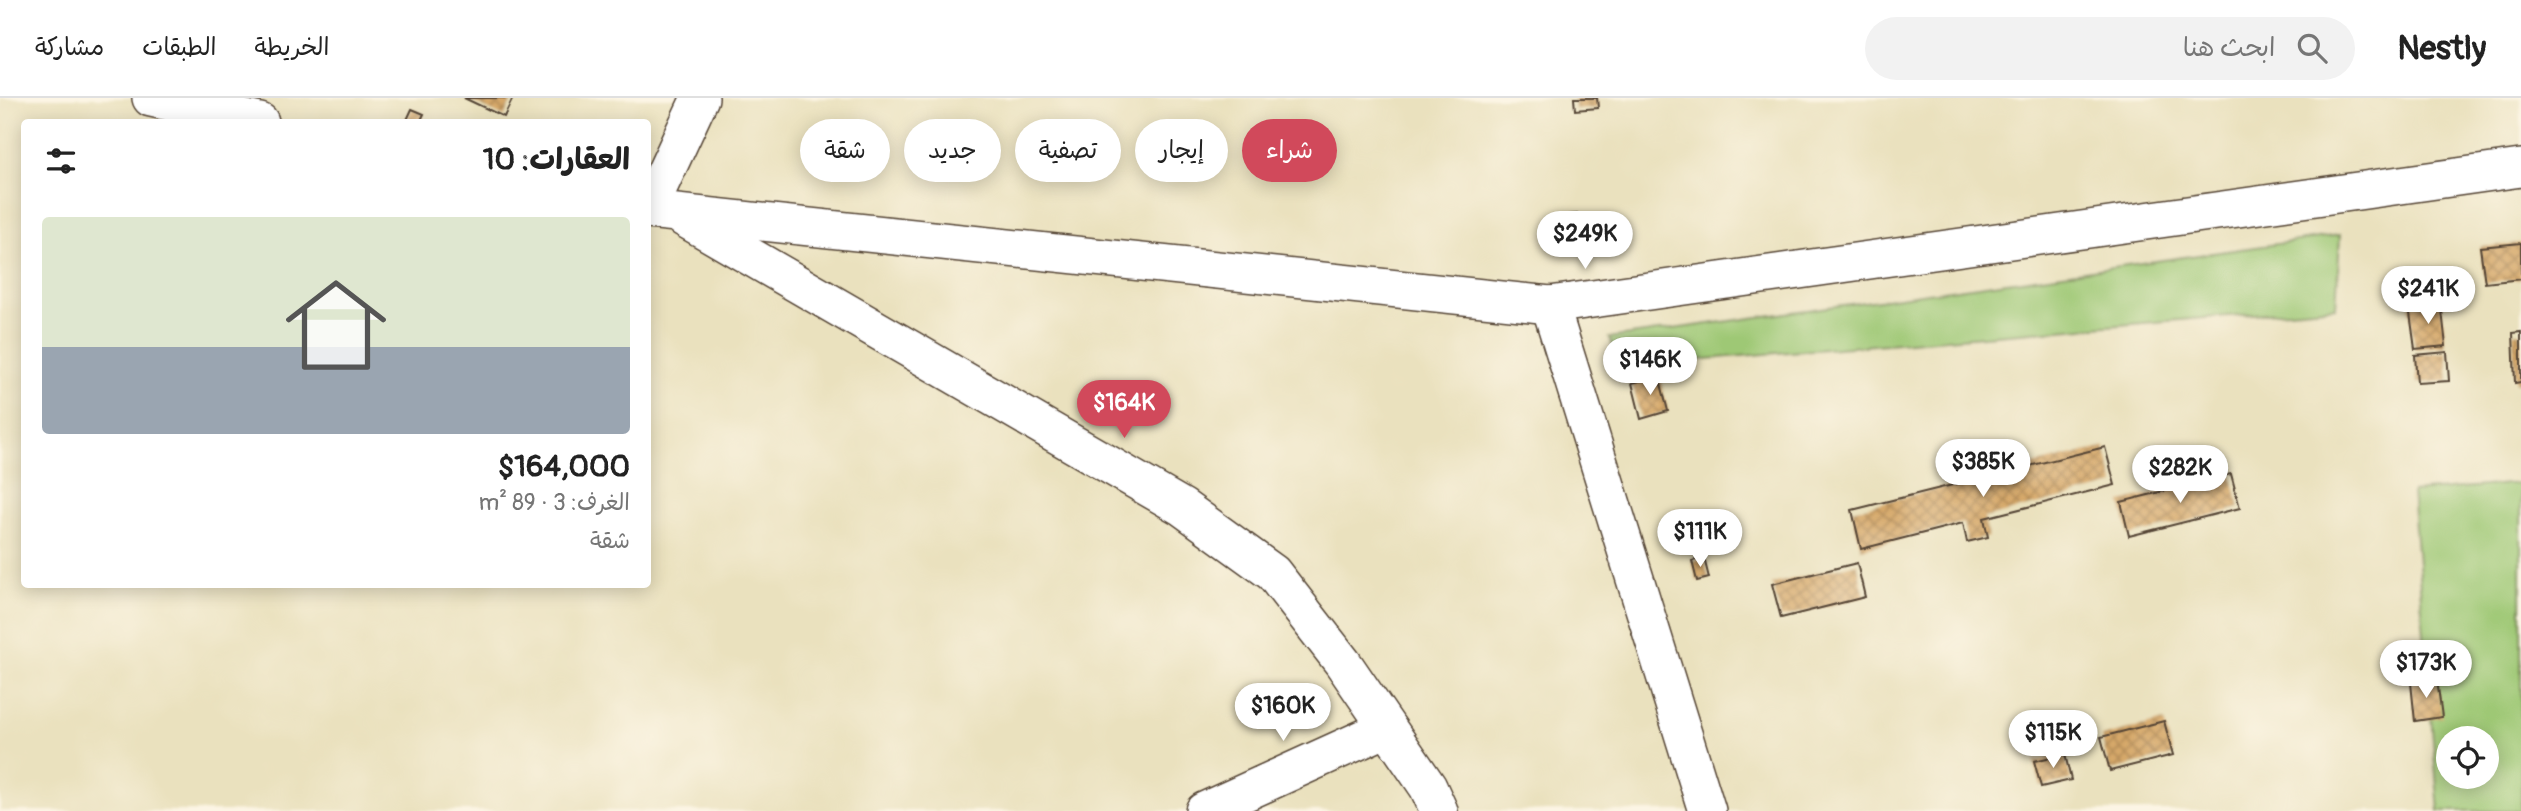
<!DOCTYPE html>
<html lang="ar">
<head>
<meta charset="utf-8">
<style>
  body { margin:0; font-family:Pangolin,"Playpen Sans Arabic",sans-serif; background:#f2f2f2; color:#222; direction:rtl; height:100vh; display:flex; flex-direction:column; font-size:26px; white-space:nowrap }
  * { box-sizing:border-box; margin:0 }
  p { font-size:23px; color:#767676 }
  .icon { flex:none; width:38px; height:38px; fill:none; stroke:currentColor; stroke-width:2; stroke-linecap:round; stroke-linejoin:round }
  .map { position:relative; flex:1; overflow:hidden; direction:ltr }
  .details { position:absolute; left:21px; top:21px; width:630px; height:469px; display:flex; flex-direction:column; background:#fff; border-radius:7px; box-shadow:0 4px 18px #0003; direction:rtl }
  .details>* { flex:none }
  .guide { position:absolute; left:672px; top:21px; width:665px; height:63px; direction:rtl; display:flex; gap:14px }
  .tools { position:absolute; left:2436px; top:628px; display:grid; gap:14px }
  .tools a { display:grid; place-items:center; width:63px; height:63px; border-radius:50%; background:#fff; box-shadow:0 4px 18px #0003; font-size:35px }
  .price { position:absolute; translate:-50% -60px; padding:0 16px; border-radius:24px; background:#fff; color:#222; font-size:23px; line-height:46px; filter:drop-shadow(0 2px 4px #0008) }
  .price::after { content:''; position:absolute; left:50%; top:42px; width:21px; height:16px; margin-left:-10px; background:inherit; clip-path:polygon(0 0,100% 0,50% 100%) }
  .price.selected { background:#d1495b; color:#fff }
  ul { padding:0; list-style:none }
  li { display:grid; align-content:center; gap:14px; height:371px; padding:0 21px }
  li+li { border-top:2px solid #e0e0e0 }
  li span { display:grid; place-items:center; height:217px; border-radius:7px; color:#555 }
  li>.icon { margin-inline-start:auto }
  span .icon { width:126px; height:126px; fill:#fffc; stroke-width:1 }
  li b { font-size:30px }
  h2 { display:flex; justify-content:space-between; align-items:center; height:84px; padding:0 21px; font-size:30px }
  .tag { padding:0 24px; border-radius:32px; background:#fff; box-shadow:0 4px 18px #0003; font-size:24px; line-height:63px }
  .tag.selected { background:#d1495b; color:#fff }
  header { display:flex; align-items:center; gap:42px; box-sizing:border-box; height:98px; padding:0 35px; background:#fff; border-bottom:2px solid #e0e0e0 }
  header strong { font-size:33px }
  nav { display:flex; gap:38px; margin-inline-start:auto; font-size:24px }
  .search { width:490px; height:63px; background:#f2f2f2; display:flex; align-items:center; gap:18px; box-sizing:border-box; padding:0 24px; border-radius:38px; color:#767676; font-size:26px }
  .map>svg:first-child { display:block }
  .grass { fill:#9ec875; stroke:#6c794a; stroke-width:2; fill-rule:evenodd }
  .building { fill:url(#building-cross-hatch) }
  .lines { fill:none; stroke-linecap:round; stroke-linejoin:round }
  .street-casing { stroke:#554536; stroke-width:40 }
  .street { stroke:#fff; stroke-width:37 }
</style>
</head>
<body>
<header>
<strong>Nestly</strong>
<div class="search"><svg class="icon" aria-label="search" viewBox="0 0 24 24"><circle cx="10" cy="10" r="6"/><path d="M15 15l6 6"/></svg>ابحث هنا</div>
<nav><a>الخريطة</a><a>الطبقات</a><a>مشاركة</a></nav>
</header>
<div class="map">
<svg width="2521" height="713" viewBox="0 0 2521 713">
  <defs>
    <pattern id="building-cross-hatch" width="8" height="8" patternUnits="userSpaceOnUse" patternTransform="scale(1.75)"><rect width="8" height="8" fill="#d6a869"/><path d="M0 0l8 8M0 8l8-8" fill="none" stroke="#af8956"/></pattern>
  </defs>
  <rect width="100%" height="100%" fill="#fcf5e5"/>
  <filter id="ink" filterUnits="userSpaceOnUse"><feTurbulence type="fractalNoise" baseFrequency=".0143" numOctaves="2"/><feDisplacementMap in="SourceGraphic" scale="14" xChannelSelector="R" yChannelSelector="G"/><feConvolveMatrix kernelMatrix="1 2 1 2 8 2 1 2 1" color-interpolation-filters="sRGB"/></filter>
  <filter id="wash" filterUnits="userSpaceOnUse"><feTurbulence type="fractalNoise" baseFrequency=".00686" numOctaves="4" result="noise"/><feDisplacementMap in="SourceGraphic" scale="28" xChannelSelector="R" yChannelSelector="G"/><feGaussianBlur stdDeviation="1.57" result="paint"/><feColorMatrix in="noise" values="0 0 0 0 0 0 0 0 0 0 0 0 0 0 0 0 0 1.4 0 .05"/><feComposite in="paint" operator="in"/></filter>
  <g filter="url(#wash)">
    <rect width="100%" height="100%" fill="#eae1be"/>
    <g class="grass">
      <path d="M2340 137 2336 209 1621 268 1609 240Z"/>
      <path d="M2521 385V713H2439L2412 394ZM2448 640H2487V679H2448Z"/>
    </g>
    <g id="blocks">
      <g class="building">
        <path d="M464 0H513L504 19Z"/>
        <path d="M1574 0H1597L1598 10 1575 12Z"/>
        <path d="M412 11 424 16 420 24H406Z"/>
        <path d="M1577 116 1579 139 1560 141 1558 118Z"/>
        <path d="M2521 145V181L2485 185 2480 149Z"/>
        <path d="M2441 204 2446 248 2415 251 2409 208Z"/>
        <path d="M2521 234V284L2515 285 2513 235Z"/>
        <path d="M2447 254 2449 283 2417 285 2415 257Z"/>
        <path d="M1659 278 1668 313 1641 321 1632 285Z"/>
        <path d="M2105 349 2115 387 1984 420 1988 439 1967 444 1963 425 1861 451 1852 412Z"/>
        <path d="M2231 376 2240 410 2129 438 2121 404Z"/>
        <path d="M1704 460 1709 480 1697 483 1692 463Z"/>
        <path d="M1857 465 1865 499 1781 520 1772 486Z"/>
        <path d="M2436 560 2437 580 2409 582 2408 562Z"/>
        <path d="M2437 582 2442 619 2415 623 2411 585Z"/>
        <path d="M2164 623 2173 657 2110 673 2101 639Z"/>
        <path d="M2065 656 2071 682 2041 689 2034 663Z"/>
      </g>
    </g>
  </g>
  <g filter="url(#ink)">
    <use href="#blocks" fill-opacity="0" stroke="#554536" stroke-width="2"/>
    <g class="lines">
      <g class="street-casing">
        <g id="street">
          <path d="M151 0 260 24"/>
          <path d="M648 112 1550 207 2521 70"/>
          <path d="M648 112 700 0"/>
          <path d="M684 120 1182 409 1273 475 1343 565 1428 689 1439 713"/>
          <path d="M1550 207 1707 713"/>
          <path d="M1204 713 1387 630"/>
        </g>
      </g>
      <use href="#street" class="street"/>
    </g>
  </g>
</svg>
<div class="tools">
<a><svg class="icon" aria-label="locate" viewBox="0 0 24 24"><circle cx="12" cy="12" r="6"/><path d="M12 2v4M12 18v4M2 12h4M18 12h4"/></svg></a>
</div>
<b class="price" style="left:1585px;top:173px">$249K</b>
<b class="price" style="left:2428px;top:228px">$241K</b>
<b class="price" style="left:1650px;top:299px">$146K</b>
<b class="price selected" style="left:1124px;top:342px">$164K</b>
<b class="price" style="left:1983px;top:401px">$385K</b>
<b class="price" style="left:2180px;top:407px">$282K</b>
<b class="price" style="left:1700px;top:471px">$111K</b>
<b class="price" style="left:2426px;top:602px">$173K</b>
<b class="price" style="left:1283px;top:645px">$160K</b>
<b class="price" style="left:2053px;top:672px">$115K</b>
<div class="guide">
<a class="tag selected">شراء</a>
<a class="tag">إيجار</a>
<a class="tag">تصفية</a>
<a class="tag">جديد</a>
<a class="tag">شقة</a>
</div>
<section class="details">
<h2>العقارات: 10<svg class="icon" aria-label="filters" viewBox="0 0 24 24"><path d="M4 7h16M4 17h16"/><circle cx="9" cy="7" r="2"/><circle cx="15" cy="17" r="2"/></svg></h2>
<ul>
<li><span style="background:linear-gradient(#dfe7d0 60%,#9aa5b1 0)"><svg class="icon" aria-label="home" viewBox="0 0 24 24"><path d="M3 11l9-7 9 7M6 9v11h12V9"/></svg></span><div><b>$164,000</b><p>الغرف: 3 · 89 m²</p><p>شقة</p></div></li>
</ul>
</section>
</div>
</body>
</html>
